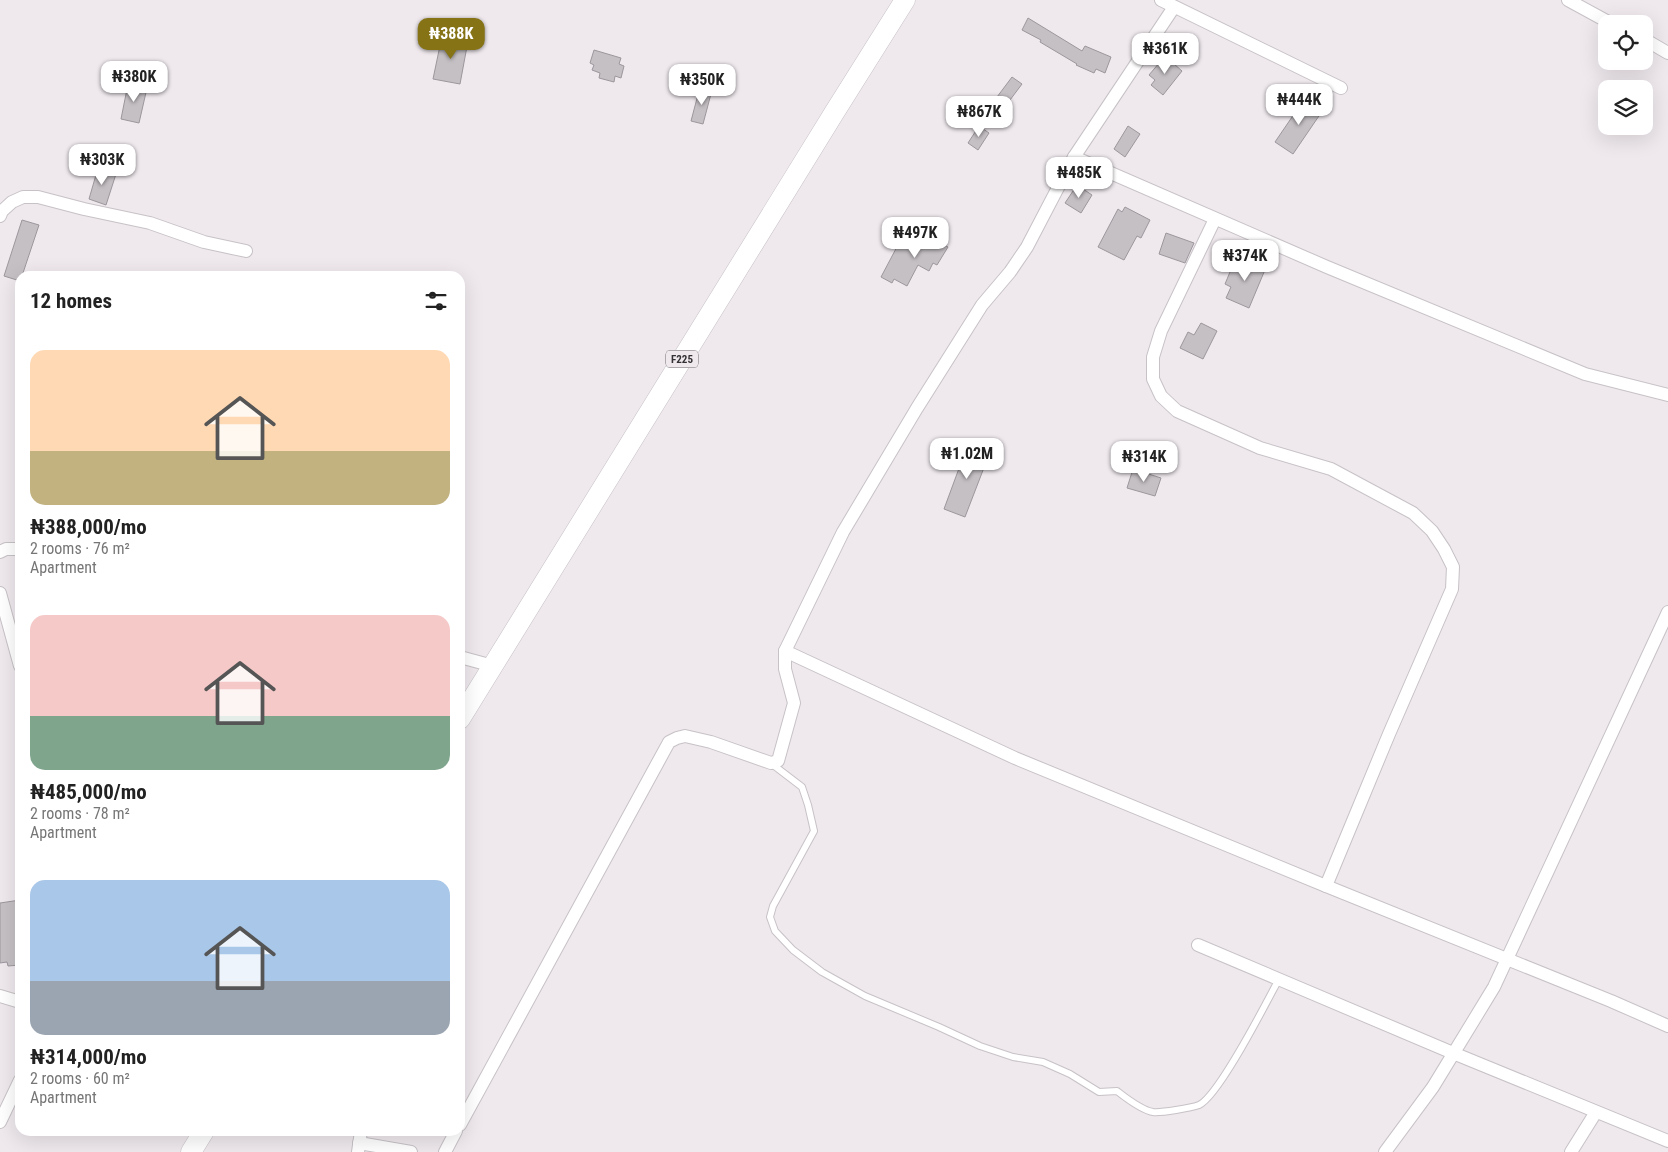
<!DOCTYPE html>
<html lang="en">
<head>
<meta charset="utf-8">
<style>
  body { margin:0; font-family:"Roboto Condensed",sans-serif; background:#f6f6f6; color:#222; height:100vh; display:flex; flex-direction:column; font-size:19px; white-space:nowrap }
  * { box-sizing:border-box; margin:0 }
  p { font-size:16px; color:#767676 }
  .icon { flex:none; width:28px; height:28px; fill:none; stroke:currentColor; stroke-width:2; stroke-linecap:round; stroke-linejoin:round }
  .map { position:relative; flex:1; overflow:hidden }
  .side { position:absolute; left:15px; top:271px; width:450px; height:865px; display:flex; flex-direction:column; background:#fff; border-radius:15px; box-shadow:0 5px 20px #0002 }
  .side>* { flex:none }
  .tools { position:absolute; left:1598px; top:15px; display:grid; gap:10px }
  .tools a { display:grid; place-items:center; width:55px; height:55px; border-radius:10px; background:#fff; box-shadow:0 5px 20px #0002; font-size:25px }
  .price { position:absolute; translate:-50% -42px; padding:0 11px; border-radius:10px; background:#fff; color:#222; font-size:16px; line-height:32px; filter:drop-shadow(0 1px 2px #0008) }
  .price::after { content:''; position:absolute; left:50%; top:30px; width:15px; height:11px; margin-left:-8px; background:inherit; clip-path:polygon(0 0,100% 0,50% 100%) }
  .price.on { background:#857315; color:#fff }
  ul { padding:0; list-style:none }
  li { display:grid; align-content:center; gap:10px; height:265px; padding:0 15px }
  li span { display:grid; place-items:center; height:155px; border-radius:15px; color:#555 }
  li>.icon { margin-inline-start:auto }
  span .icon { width:90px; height:90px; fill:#fffc; stroke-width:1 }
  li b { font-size:21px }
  h2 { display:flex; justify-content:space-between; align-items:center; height:60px; padding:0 15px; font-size:21px }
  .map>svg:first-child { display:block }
  .building { fill:#c5c0c4; stroke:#9c979c }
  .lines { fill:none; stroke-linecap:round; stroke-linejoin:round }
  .service-casing { stroke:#c7c2c6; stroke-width:8 }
  .minor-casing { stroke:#c7c2c6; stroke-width:14 }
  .primary-casing { stroke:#c7c2c6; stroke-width:21 }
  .service { stroke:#fff; stroke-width:6 }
  .minor { stroke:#fff; stroke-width:12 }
  .primary { stroke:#fff; stroke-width:20 }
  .labels { text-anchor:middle; stroke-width:4; stroke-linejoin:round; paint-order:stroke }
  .shield { fill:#efe9ee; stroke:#6b686b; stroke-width:1 }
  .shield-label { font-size:11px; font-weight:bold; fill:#333133 }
</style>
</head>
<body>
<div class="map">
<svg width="1668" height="1152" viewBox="0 0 1668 1152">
  <rect width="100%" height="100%" fill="#efe9ee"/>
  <g class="building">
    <path d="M1028 18 1082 51 1085 46 1111 57 1105 73 1096 69 1094 73 1076 65 1077 64 1040 42 1041 40 1022 30Z"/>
    <path d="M442 36 468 41 460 84 433 79Z"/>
    <path d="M594 50 621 58 619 64 624 66 621 78 615 76 614 82 599 78 600 73 592 70 594 65 590 63Z"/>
    <path d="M1165 56 1182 71 1163 95 1151 85 1155 80 1149 75Z"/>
    <path d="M1012 77 1022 84 1007 104 997 97Z"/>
    <path d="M128 84 147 88 139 123 121 119Z"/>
    <path d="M700 87 712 90 703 124 691 121Z"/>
    <path d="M1305 98 1323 110 1293 154 1275 142Z"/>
    <path d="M979 126 989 133 978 150 968 143Z"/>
    <path d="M1128 126 1140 134 1125 157 1114 149Z"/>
    <path d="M98 168 116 174 106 205 89 199Z"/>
    <path d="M1077 185 1092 195 1081 213 1065 203Z"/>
    <path d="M1125 207 1150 220 1141 238 1137 236 1124 260 1098 247 1118 209 1122 212Z"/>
    <path d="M22 220 39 225 22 276H20V281L4 276Z"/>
    <path d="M931 229 948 238 944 245 948 247 937 265 933 263 929 271 918 265 907 286 894 279 892 283 881 277 899 243 917 253Z"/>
    <path d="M1166 233 1194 243 1185 263 1159 254Z"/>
    <path d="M1235 260 1251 267 1254 260 1267 265 1249 308 1226 298 1231 287 1225 284Z"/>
    <path d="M1201 323 1217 331 1203 359 1180 348 1188 332 1194 335Z"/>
    <path d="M968 444 990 452 965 517 944 509Z"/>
    <path d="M1133 469 1161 478 1155 496 1127 488Z"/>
    <path d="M20 900V965L8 966 7 962 0 963V903Z"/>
  </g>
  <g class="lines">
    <g class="service-casing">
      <path id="service" d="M772 764 802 787 808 805 814 831 773 906 770 917 775 931 793 950 822 972 865 996 939 1027 980 1046 1013 1057 1043 1062 1070 1074 1099 1092 1117 1091C1126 1098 1141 1110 1153 1112 1161 1113 1191 1108 1199 1105 1219 1096 1266 1003 1279 979"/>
    </g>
    <g class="minor-casing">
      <g id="minor">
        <path d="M1161 0 1341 88"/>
        <path d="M1568 0 1612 24"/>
        <path d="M1644 39 1668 53"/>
        <path d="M1074 157 1327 267 1585 374 1668 395"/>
        <path d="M0 216 2 211 12 202 23 197H38L84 209 150 223 204 242 246 251"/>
        <path d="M1215 219 1161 331 1153 357V379L1161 396 1177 411 1260 448 1331 469 1413 513 1432 531 1444 549 1453 567 1452 589 1389 734 1326 886"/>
        <path d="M0 552 6 549H20"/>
        <path d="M0 593 20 666"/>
        <path d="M785 651 1015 758 1326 886 1611 1001 1668 1026"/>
        <path d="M460 657 493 666"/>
        <path d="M1198 945 1453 1053 1668 1141"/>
        <path d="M0 996 20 1002"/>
        <path d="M0 1122 20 1080"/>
        <path d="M460 1125 669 742 677 738 685 736 711 742 771 763 778 761 794 703 785 669V651L843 532 917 408 982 305 1010 272 1027 247 1074 157 1174 7"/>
        <path d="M359 1143 411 1152"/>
        <path d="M358 1152 361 1131"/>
        <path d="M445 1152 456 1131"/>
        <path d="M1385 1152 1433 1087 1494 987 1668 612"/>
        <path d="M1571 1152 1596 1112"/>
      </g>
    </g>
    <g class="primary-casing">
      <g id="primary">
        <path d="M460 719 834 113 905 0"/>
        <path d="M191 1152 204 1131"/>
      </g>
    </g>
    <use href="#service" class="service"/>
    <use href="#minor" class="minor"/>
    <use href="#primary" class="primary"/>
  </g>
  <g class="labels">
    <rect class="shield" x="666" y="350.5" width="32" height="17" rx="4"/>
    <g class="shield-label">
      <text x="682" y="363">F225</text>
    </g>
  </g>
</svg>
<div class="tools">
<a><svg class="icon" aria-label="locate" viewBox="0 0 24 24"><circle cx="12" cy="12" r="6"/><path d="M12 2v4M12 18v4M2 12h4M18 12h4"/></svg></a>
<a><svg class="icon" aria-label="layers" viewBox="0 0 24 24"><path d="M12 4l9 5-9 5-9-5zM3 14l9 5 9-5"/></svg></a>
</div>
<b class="price on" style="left:451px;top:60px">₦388K</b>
<b class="price" style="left:1165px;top:75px">₦361K</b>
<b class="price" style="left:134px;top:103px">₦380K</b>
<b class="price" style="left:702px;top:106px">₦350K</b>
<b class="price" style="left:1299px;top:126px">₦444K</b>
<b class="price" style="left:979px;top:138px">₦867K</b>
<b class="price" style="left:102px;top:186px">₦303K</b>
<b class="price" style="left:1079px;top:199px">₦485K</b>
<b class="price" style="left:915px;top:259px">₦497K</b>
<b class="price" style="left:1245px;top:282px">₦374K</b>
<b class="price" style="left:967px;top:480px">₦1.02M</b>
<b class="price" style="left:1144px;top:483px">₦314K</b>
<section class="side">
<h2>12 homes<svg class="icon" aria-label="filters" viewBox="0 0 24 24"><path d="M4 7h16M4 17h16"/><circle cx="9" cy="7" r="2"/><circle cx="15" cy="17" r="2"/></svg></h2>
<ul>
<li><span style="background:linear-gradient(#ffd9b3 65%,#c2b280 0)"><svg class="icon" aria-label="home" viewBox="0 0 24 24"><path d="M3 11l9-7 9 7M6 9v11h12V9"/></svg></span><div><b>₦388,000/mo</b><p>2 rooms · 76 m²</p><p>Apartment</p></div></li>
<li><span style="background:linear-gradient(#f6c9c9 65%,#7fa58c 0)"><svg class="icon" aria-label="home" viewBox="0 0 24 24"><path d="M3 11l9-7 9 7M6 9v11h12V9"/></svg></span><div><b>₦485,000/mo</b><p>2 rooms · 78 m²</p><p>Apartment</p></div></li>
<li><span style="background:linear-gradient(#a9c7e8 65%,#9aa5b1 0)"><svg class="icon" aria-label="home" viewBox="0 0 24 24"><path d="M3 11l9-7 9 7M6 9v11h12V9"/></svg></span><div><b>₦314,000/mo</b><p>2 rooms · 60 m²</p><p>Apartment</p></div></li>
</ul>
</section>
</div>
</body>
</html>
